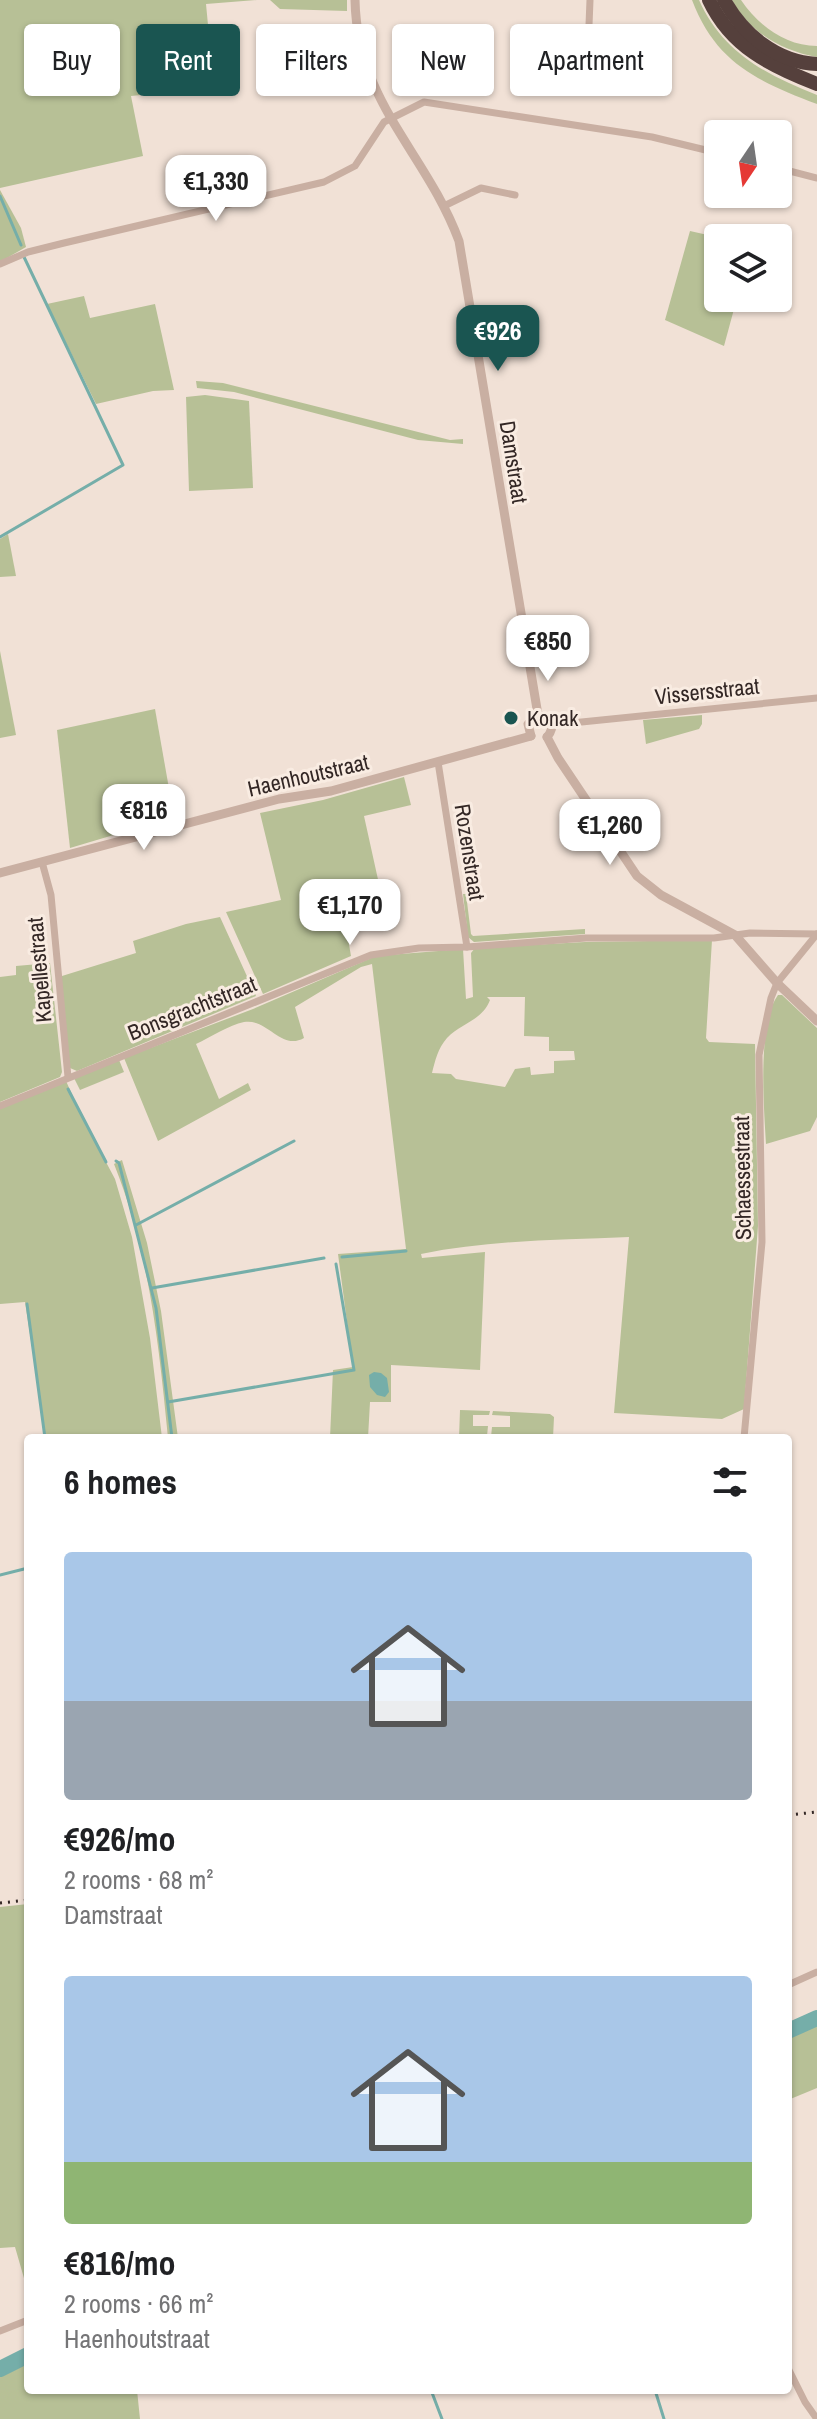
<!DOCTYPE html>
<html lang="en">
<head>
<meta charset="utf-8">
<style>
  body { margin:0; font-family:"Archivo Narrow",sans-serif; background:#f2f2f2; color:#202124; height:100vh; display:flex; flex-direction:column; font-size:30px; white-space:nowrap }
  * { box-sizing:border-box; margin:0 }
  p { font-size:26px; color:#757577 }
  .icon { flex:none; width:44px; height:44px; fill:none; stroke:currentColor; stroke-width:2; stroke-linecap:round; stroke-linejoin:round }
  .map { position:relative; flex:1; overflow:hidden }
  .side { position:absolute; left:24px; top:1434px; width:768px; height:960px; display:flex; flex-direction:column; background:#fff; border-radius:8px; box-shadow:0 2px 6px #0004 }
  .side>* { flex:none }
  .top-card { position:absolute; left:24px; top:24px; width:770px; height:72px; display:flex; gap:16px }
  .needle { width:52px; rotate:193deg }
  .tools { position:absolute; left:704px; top:120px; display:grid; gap:16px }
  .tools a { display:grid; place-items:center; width:88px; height:88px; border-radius:8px; background:#fff; box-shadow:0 2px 6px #0004; font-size:40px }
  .price { position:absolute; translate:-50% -68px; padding:0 18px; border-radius:16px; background:#fff; color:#222; font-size:26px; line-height:52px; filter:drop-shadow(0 2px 4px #0008) }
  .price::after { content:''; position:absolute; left:50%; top:48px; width:24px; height:18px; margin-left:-12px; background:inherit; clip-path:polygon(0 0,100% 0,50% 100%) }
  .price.active { background:#1a5551; color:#fff }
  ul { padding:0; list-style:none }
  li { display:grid; align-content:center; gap:16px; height:424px; padding:0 40px }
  li span { display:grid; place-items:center; height:248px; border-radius:8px; color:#555 }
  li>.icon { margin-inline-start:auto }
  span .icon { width:144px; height:144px; fill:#fffc; stroke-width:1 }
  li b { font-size:34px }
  h2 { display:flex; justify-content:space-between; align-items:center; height:96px; padding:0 40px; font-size:34px }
  .tag { padding:0 28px; border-radius:8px; background:#fff; box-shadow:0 2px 6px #0004; font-size:28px; line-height:72px }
  .tag.active { background:#1a5551; color:#fff }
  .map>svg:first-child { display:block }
  .green { fill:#b7c096; fill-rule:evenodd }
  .water { fill:#75aea9 }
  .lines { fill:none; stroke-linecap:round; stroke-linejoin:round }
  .stream { stroke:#75aea9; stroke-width:3 }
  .river { stroke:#75aea9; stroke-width:16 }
  .minor { stroke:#c9afa2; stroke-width:7 }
  .tertiary { stroke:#c9afa2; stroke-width:9 }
  .motorway { stroke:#55403c; stroke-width:14 }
  .rail { stroke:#332725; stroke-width:3; stroke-dasharray:2 6; stroke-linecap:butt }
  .poi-dot { fill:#1a5551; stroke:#f9ece2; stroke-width:3 }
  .labels { text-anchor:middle; stroke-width:6; stroke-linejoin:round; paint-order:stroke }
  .street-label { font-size:22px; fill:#332725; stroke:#f9ece2 }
  .poi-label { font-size:22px; fill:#332725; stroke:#f9ece2; text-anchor:start }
</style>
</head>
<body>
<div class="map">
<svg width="817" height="2419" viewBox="0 0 817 2419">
  <rect width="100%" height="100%" fill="#f1e1d6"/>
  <g class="green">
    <path d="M0 0H257L206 4 210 46 218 47 222 87 131 96 143 156 0 188Z"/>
    <path d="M270 0H347V11L280 9Z"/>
    <path d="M692 0H699C722 52 766 75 817 95V104C757 81 716 63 692 0Z"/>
    <path d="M732 0H741C758 25 785 46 817 46V57C782 51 749 32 732 0Z"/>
    <path d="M0 190 21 228 26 247 0 262Z"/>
    <path d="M690 231 721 238H718V298H737L724 346 665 320Z"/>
    <path d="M84 296 90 318 155 304 174 390 153 391 96 404 47 304Z"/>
    <path d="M196 381 223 383 450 440 463 439V444L418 440 234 392 197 388Z"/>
    <path d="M205 395 249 401 253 488 189 491 186 397Z"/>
    <path d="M8 534 16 576 0 577V539Z"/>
    <path d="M0 651 16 735 0 738Z"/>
    <path d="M155 709 174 817 70 848 57 730Z"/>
    <path d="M702 715V724L699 729 646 744 643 720Z"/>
    <path d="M404 777 411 805 364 816 379 884 340 892 351 956 263 994 226 912 281 900 260 813 323 800Z"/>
    <path d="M463 894H466L471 934 473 936 585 929V934L474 942 468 937Z"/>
    <path d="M220 917 256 996 77 1071 70 1068 60 980 62 976 136 953 133 941 186 924Z"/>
    <path d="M712 940 706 1038 709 1042 755 1044 758 1226 744 1409 722 1419 614 1413 629 1237C559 1240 490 1240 421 1254L422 1258 485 1252 480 1370 391 1365V1402H370L368 1438H330L333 1370 353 1367 338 1254 406 1249 372 964 361 967 295 1007 304 1038C281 1051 268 1018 244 1022 229 1025 211 1037 196 1044L219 1099 248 1083 251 1090 158 1141 124 1058 253 1009 376 956 463 949 466 999 473 997 471 953 475 948 585 942ZM487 997H525L524 1036 549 1037V1051H574L575 1060 554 1061V1073L531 1075 530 1067 515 1069 505 1087 456 1079 451 1074 432 1073C435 1061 438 1048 447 1038 461 1023 482 1021 490 1000Z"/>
    <path d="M50 963 62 1072 60 1077 0 1102V977L16 975V966Z"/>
    <path d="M778 995H782L817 1028V1117L810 1131 766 1144C764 1109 757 1023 778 995Z"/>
    <path d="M119 1060 124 1072 80 1090 74 1078Z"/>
    <path d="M66 1081 83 1119 115 1179 132 1237 150 1338 162 1438H46L25 1302 0 1304V1109Z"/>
    <path d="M122 1160 147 1243 161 1311 178 1438H168C159 1345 149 1251 114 1164Z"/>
    <path d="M460 1410 490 1411 489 1415H473V1426H488L487 1436 459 1438Z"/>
    <path d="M493 1411 550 1414 554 1417 553 1438 491 1437 492 1427H510V1416L492 1415Z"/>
    <path d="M28 1904V2292L15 2247 0 2248V1907Z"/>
    <path d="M817 2010V2088L788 2100V2023Z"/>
    <path d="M28 2360V2390H137L140 2419H0V2372Z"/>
  </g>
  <path class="water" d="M374 1372 381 1373 387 1378 389 1392 385 1397 377 1395 370 1387 369 1375Z"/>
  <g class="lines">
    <g class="stream">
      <path d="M0 196 21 245"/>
      <path d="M0 537 123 465 24 257"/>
      <path d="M68 1089 106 1162"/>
      <path d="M116 1161 119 1163 156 1308 172 1438"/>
      <path d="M136 1225 294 1141"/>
      <path d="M342 1257 406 1251"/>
      <path d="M152 1288 324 1258"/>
      <path d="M27 1304 45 1438"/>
      <path d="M168 1402 354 1370 336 1264"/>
      <path d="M0 1575 28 1568"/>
      <path d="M431 2390 442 2419"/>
      <path d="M532 2390H541"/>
      <path d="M655 2390 664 2419"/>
    </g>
    <g class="river">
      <path d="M788 2031 817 2018"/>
      <path d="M0 2369 28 2355"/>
    </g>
    <g class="minor">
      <path d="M588 50 590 0"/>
      <path d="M778 168 817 178"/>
      <path d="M444 206 481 188 515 195"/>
      <path d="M0 264 28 252 64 243 324 182 355 166 384 122 424 102 652 137 718 153"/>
      <path d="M552 725 817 698"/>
      <path d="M438 762 467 947"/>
      <path d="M42 862 51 895 68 1077"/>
      <path d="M0 1106 371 955 419 948 467 947 586 938H714L750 933 817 934"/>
      <path d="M744 1438 762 1242 759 1055 771 998 777 983 817 934"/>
      <path d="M788 1985 817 1972"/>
      <path d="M0 2331 28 2320"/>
      <path d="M788 2368 805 2402 817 2419"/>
    </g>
    <g class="tertiary">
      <path d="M355 0C357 103 426 152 459 241L538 715"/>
      <path d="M538 715C551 716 556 727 547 737"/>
      <path d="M531 736 528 724 538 715"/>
      <path d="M547 737 558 758 637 876 661 895 735 935 777 983 817 1021"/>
      <path d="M0 873 279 799 331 791 531 736"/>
    </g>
    <g class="motorway">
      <path d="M709 0C731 47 771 66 817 84"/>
      <path d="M724 0C743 34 776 62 817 64"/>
    </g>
    <g class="rail">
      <path d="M788 1815 817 1812"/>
      <path d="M0 1903 28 1900"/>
    </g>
  </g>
  <circle class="poi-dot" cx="511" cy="718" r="8"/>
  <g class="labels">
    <g class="street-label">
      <text transform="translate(514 462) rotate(81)" y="8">Damstraat</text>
      <text transform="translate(707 691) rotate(-6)" y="8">Vissersstraat</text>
      <text transform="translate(308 775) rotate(-13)" y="8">Haenhoutstraat</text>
      <text transform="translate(470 852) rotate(81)" y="8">Rozenstraat</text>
      <text transform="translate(39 970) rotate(-95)" y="8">Kapellestraat</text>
      <text transform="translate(192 1008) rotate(-22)" y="8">Bonsgrachtstraat</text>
      <text transform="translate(742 1178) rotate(-91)" y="8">Schaessestraat</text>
    </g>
    <g class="poi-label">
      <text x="527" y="726">Konak</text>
    </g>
  </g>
</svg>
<div class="tools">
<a><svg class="needle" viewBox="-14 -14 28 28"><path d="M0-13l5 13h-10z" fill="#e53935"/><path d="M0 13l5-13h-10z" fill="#757577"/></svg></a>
<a><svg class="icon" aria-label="layers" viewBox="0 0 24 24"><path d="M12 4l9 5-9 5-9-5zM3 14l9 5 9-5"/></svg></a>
</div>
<b class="price" style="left:216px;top:223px">€1,330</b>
<b class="price active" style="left:498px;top:373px">€926</b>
<b class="price" style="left:548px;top:683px">€850</b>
<b class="price" style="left:144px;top:852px">€816</b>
<b class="price" style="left:610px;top:867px">€1,260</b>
<b class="price" style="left:350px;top:947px">€1,170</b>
<div class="top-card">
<a class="tag">Buy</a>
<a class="tag active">Rent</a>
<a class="tag">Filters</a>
<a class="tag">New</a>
<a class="tag">Apartment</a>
</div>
<section class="side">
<h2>6 homes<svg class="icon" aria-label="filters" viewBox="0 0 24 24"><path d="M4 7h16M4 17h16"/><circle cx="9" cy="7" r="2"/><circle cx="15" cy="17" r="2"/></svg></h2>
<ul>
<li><span style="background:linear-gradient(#a9c7e8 60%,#9aa5b1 0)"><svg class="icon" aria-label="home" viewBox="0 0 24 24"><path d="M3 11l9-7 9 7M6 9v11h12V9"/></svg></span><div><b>€926/mo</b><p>2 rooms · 68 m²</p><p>Damstraat</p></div></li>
<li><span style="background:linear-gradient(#a9c7e8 75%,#8fb573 0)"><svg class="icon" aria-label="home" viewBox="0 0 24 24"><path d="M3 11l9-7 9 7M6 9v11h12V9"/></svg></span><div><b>€816/mo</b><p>2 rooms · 66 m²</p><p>Haenhoutstraat</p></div></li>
</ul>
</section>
</div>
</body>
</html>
